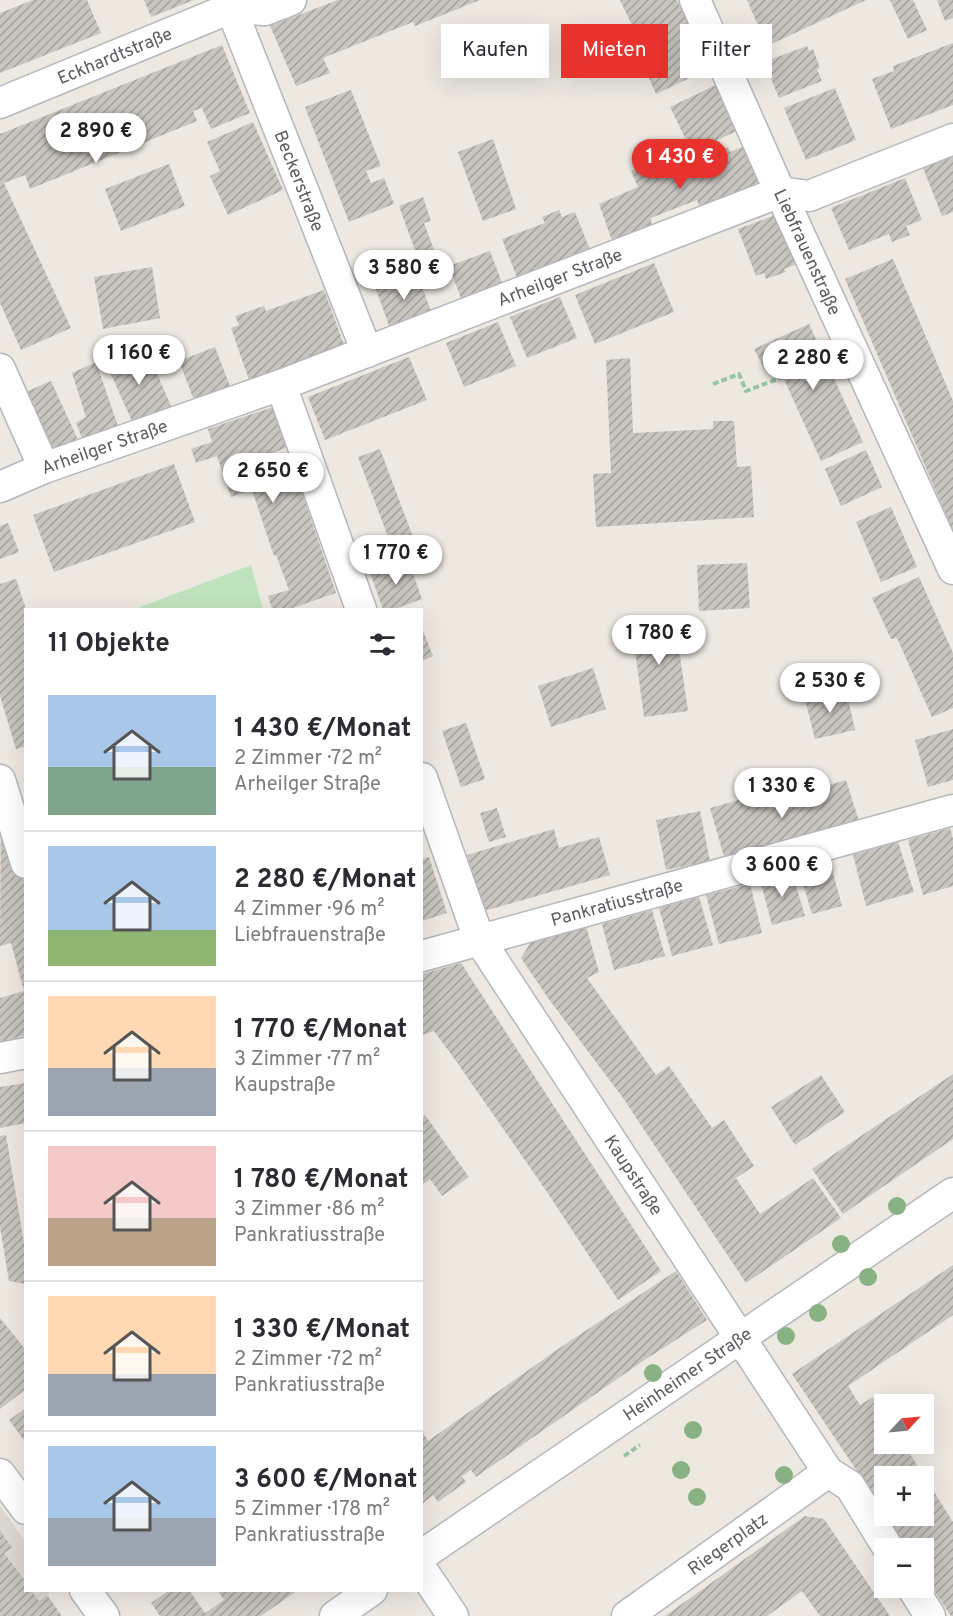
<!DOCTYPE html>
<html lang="de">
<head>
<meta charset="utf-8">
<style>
  body { margin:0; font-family:Overpass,sans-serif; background:#f7f7f7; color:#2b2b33; height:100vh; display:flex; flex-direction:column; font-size:22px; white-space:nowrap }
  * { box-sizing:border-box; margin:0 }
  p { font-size:20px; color:#7c7c81 }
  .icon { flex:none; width:33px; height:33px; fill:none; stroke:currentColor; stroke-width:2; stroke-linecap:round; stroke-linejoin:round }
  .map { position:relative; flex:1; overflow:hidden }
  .sheet { position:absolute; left:24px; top:608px; width:399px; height:984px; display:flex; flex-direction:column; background:#fff; border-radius:0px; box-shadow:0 6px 24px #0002 }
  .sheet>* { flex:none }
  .guide { position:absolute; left:441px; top:24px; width:422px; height:54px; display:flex; gap:12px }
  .needle { width:39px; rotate:64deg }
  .tools { position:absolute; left:874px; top:1394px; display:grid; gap:12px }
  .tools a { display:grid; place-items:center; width:60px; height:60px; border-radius:0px; background:#fff; box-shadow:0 6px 24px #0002; font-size:30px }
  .price { position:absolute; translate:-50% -51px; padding:0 14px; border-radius:21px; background:#fff; color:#222; font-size:20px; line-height:39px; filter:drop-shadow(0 2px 3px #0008) }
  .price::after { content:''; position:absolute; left:50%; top:36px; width:18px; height:14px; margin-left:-9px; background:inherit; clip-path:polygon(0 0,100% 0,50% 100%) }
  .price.on { background:#e7322d; color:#fff }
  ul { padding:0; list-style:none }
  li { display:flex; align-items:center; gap:18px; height:150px; padding:0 24px }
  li+li { border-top:2px solid #e1e1e2 }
  li span { display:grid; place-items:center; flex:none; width:168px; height:120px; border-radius:0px; color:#555 }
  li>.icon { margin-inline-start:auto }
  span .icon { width:72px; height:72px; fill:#fffc; stroke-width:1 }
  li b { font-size:26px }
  h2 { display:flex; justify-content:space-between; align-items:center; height:72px; padding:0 24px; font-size:26px }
  .pill { padding:0 21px; border-radius:0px; background:#fff; box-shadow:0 6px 24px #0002; font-size:21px; line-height:54px }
  .pill.on { background:#e7322d; color:#fff }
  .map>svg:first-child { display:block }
  .education { fill:#dcd8cf }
  .green { fill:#bfe4bd }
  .building { fill:url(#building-hatch) }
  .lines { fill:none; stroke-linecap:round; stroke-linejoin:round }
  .minor-casing { stroke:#b4b7bc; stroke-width:33 }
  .path { stroke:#96c5a2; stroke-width:4; stroke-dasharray:6 3; stroke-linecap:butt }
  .minor { stroke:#fff; stroke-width:30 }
  .tree { fill:#88b283 }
  .labels { text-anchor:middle; stroke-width:5; stroke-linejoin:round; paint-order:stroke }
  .street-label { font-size:18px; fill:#5a5e62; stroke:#fff }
</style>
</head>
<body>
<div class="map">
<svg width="953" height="1616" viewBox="0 0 953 1616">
  <defs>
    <pattern id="building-hatch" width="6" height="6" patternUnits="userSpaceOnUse" patternTransform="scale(1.5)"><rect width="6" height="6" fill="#c8c4be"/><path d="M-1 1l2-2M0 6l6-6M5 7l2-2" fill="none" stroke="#a5a29e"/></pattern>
  </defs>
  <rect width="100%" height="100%" fill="#ede9e1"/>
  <path class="education" d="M0 1506 25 1541 26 1590H53L17 1616H0Z"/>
  <path class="green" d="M251 565 263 609H141L140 607Z"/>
  <g class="building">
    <path d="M33 0H87L101 33 0 73V13Z"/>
    <path d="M144 0H194L151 17Z"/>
    <path d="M338 0H480L415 26 413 22 323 58 330 73 296 86 270 26Z"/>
    <path d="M620 0H677L709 69 656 94 638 54 644 51Z"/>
    <path d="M747 0H866L767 46Z"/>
    <path d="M890 0H913L927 30 908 39Z"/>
    <path d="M937 0H953V18L945 21Z"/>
    <path d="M953 43V105L891 129 872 79 894 71 893 66Z"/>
    <path d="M222 45 250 113 211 129 202 108 193 111 197 121 30 189 25 175 4 183 71 328 21 350 0 303V134Z"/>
    <path d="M807 46 809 51 813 49 820 68 817 69 822 81 779 98 764 62Z"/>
    <path d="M718 84 739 130 692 152 670 107Z"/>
    <path d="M835 88 856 140 806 160 784 108Z"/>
    <path d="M351 90 381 166 366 171 371 183 384 178 394 204 349 222 305 107Z"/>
    <path d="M253 122 283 190 228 215 210 176 220 171 207 142Z"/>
    <path d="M493 139 516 209 483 221 458 152Z"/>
    <path d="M747 145 764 188 702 213 697 200 651 218 652 230 614 246 599 204 638 187 631 171 677 153 685 169 701 162V158L728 147 730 152Z"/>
    <path d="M953 156V212L942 216 923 168Z"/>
    <path d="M169 164 185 206 121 231 105 189Z"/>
    <path d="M905 178 922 220 906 226 910 235 892 242 889 234 849 250 831 208Z"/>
    <path d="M423 197 431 221 424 223 434 250 417 256 399 206Z"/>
    <path d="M559 210 562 217 575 212 592 255 519 283 502 239 545 223 542 217Z"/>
    <path d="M778 214 797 264 784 269 786 272 766 279 764 273 756 276 738 229Z"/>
    <path d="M490 251 504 288 463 304 449 266Z"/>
    <path d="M893 259 953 401V531L845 279Z"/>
    <path d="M654 263 674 312 595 344 575 295Z"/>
    <path d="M152 267 160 318 103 329 94 277Z"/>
    <path d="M416 271 433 316 391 331 375 287Z"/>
    <path d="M324 290 346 350 251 386 231 328 239 325 235 316 264 306 266 311Z"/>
    <path d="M560 297 577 338 527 358 510 317Z"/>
    <path d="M498 322 516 366 464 387 446 343Z"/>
    <path d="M809 324 863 442 821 461 777 364 765 370 754 349Z"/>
    <path d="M143 341 174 413 136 430 104 359Z"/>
    <path d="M215 347 233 394 197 408 179 361Z"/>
    <path d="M409 357 427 400 325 440 308 397Z"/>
    <path d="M630 358 633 433 713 429V421H734L737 467 751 466 754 517 596 527 593 474 611 473 606 360Z"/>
    <path d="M96 362 120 432 86 448 76 423 86 417 72 373Z"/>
    <path d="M51 381 80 444 50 458 21 394Z"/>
    <path d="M273 407 286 448 247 462 252 476 292 463 336 593 290 609H272L268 596 289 590 276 555 274 556 252 490 231 497 217 456 196 463 191 449 212 442 208 429Z"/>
    <path d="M380 449 413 537 391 545 358 457Z"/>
    <path d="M866 450 882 487 841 506 825 469Z"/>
    <path d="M174 464 195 522 54 572 33 515Z"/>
    <path d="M891 507 917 567 881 582 856 522Z"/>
    <path d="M8 523 19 552 0 559V526Z"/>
    <path d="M408 559 422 599 395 609H383L370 573Z"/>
    <path d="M747 563 750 608 699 611 697 565Z"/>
    <path d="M919 577 953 653V708L932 717 897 638 891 639 872 598Z"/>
    <path d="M16 579 26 609V746L16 749 0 696V584Z"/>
    <path d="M674 615 688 711 644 717 631 621Z"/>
    <path d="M422 628 433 656 422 661Z"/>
    <path d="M593 668 606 709 551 727 538 686Z"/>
    <path d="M846 690 855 730 815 739 805 699Z"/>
    <path d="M466 723 485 779 461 787 442 731Z"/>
    <path d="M953 729V780L928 787 915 740Z"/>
    <path d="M846 780 859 821 725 860 710 808 760 794 763 804Z"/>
    <path d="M1 796 26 885V1035L0 1042V998L24 991 11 943 0 946Z"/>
    <path d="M497 808 506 837 489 842 480 813Z"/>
    <path d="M700 811 710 861 666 870 656 820Z"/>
    <path d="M950 828 953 839V886L923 895 908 840Z"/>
    <path d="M554 829 559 848 599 837 610 875 484 911 467 855Z"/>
    <path d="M898 842 914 892 866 906 853 855Z"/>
    <path d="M429 857 447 913 422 921V859Z"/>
    <path d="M830 862 842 906 812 914 799 870Z"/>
    <path d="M792 872 805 916 772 925 760 880Z"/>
    <path d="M750 884 762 933 719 944 706 895Z"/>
    <path d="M699 897 713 945 672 956 659 908Z"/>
    <path d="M652 910 665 956 614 970 602 924Z"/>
    <path d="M586 926 599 972 587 978 656 1075 669 1066 712 1128 724 1120 754 1166 736 1178 760 1214 813 1178 841 1218 746 1283 623 1098 548 998 521 958 531 942Z"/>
    <path d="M461 963 661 1271 618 1300 547 1192 456 1061 434 1031 422 1035V974Z"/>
    <path d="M953 1074V1139L843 1214 812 1169Z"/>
    <path d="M821 1075 845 1112 795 1145 771 1107Z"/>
    <path d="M26 1083V1123L0 1128V1087Z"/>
    <path d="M425 1115 469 1177 442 1196 430 1179 422 1185V1118Z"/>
    <path d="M6 1135 26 1255V1284L9 1281 0 1227V1136Z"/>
    <path d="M953 1265V1315L848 1386 860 1405 873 1397 885 1416V1443H903L924 1476 953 1522V1616H951L924 1575V1548H907L886 1515H924V1476H885V1513L792 1374Z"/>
    <path d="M676 1271 707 1320 646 1359 476 1477 471 1470 462 1476 466 1482 438 1502 433 1495 422 1504V1431L428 1441 561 1347Z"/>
    <path d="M0 1318 26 1350V1389L0 1409Z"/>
    <path d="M26 1408V1443L9 1420Z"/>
    <path d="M805 1516 824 1519 890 1616H820L802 1591 767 1616H665Z"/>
    <path d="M0 1530 12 1548 4 1553 26 1582V1590H31L39 1601 47 1595 62 1616H0Z"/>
    <path d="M170 1590H189L205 1613 224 1600 217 1590H298L261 1616H160L151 1603Z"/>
  </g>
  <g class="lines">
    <g class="minor-casing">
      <g id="minor">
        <path id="s1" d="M229 0 231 8 367 352"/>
        <path id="s2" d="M695 0 780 192 953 569"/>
        <path id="s3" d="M0 103 231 8 265 10 291 0"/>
        <path d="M0 369 44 468"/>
        <path d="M281 385 361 609"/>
        <path id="s4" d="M0 487 44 468 281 385 780 192 809 196 953 139"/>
        <path id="s5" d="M422 778 479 939 828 1472 850 1486 888 1548"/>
        <path d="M0 780 26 863"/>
        <path id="s6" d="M422 956 953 810"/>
        <path d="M0 1058 26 1053"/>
        <path d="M0 1474 26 1509"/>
        <path id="s7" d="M422 1555 953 1193"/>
        <path d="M422 1570 453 1616"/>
        <path d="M912 1587 930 1616"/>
        <path d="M85 1590 104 1616"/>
        <path d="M335 1616 372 1590"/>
        <path id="s8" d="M627 1616 828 1472"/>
      </g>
    </g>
    <g class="path">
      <path d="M713 384 739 374 746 391 783 377"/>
      <path d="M624 1456 640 1445"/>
    </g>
    <use href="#minor" class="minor"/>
  </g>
  <g class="tree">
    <circle cx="897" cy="1206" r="9"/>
    <circle cx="841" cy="1244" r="9"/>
    <circle cx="868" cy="1277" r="9"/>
    <circle cx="818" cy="1313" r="9"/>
    <circle cx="786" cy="1336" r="9"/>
    <circle cx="653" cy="1373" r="9"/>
    <circle cx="693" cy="1430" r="9"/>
    <circle cx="681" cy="1470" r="9"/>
    <circle cx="784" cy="1475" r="9"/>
    <circle cx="697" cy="1497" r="9"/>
  </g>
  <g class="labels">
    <g class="street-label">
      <text dy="6" stroke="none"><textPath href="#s3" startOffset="124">Eckhardtstraße</textPath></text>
      <text dy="6" stroke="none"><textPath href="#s1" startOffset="194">Beckerstraße</textPath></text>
      <text dy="6" stroke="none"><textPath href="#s2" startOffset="276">Liebfrauenstraße</textPath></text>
      <text dy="6" stroke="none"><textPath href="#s4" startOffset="598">Arheilger Straße</textPath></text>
      <text dy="6" stroke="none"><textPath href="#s4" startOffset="112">Arheilger Straße</textPath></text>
      <text dy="6" stroke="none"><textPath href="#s6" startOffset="202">Pankratiusstraße</textPath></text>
      <text dy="6" stroke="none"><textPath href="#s5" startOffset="453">Kaupstraße</textPath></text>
      <text dy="6" stroke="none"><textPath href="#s7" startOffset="321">Heinheimer Straße</textPath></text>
      <text dy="6" stroke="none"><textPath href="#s8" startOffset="124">Riegerplatz</textPath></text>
    </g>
  </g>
</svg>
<div class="tools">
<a><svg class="needle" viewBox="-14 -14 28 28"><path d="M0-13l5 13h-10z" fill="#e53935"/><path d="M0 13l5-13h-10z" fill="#7c7c81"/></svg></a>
<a>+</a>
<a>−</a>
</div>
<b class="price" style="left:96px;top:164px">2 890 €</b>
<b class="price on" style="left:680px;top:190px">1 430 €</b>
<b class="price" style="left:404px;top:301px">3 580 €</b>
<b class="price" style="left:139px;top:386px">1 160 €</b>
<b class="price" style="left:813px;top:391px">2 280 €</b>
<b class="price" style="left:273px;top:504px">2 650 €</b>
<b class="price" style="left:396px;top:586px">1 770 €</b>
<b class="price" style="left:659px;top:666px">1 780 €</b>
<b class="price" style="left:830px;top:714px">2 530 €</b>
<b class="price" style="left:782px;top:819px">1 330 €</b>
<b class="price" style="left:782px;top:898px">3 600 €</b>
<div class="guide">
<a class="pill">Kaufen</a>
<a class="pill on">Mieten</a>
<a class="pill">Filter</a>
</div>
<section class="sheet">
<h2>11 Objekte<svg class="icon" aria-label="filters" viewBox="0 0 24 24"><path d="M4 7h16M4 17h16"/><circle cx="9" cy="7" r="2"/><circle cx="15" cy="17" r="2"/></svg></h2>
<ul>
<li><span style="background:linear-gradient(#a9c7e8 60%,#7fa58c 0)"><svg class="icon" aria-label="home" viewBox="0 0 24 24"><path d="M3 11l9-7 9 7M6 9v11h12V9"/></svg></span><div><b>1 430 €/Monat</b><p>2 Zimmer · 72 m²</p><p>Arheilger Straße</p></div></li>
<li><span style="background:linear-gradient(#a9c7e8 70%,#8fb573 0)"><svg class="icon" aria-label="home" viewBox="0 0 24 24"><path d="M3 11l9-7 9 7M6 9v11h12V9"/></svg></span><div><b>2 280 €/Monat</b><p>4 Zimmer · 96 m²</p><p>Liebfrauenstraße</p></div></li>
<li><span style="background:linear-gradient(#ffd9b3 60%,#9aa5b1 0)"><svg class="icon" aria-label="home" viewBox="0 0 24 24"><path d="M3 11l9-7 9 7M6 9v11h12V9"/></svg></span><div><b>1 770 €/Monat</b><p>3 Zimmer · 77 m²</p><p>Kaupstraße</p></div></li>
<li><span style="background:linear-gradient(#f6c9c9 60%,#b9a48a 0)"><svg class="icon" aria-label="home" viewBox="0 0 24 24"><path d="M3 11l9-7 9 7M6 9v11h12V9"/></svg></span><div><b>1 780 €/Monat</b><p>3 Zimmer · 86 m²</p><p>Pankratiusstraße</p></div></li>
<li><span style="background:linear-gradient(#ffd9b3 65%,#9aa5b1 0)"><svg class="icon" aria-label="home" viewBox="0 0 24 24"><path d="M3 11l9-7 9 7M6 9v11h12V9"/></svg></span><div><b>1 330 €/Monat</b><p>2 Zimmer · 72 m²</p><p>Pankratiusstraße</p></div></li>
<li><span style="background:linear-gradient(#a9c7e8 60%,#9aa5b1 0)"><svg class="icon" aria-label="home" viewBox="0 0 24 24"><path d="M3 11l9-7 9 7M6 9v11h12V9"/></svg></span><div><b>3 600 €/Monat</b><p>5 Zimmer · 178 m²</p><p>Pankratiusstraße</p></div></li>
</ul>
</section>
</div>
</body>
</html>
